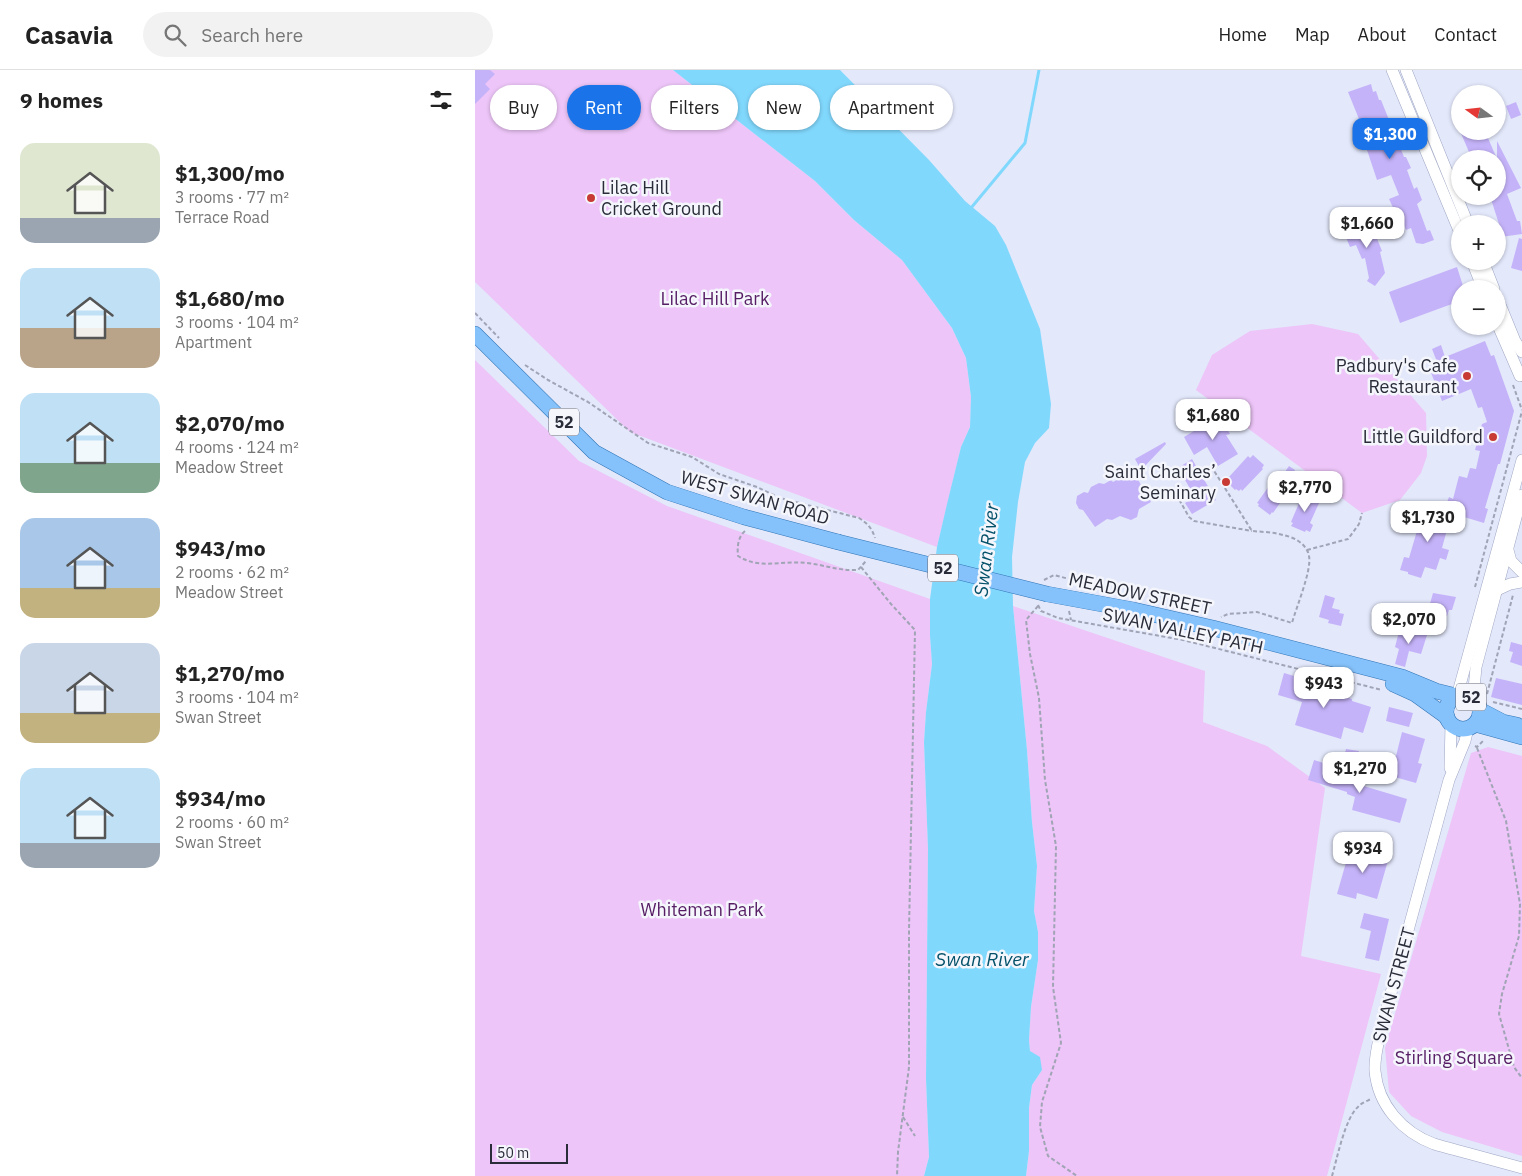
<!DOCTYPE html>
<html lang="en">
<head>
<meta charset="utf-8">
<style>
  body { margin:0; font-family:"IBM Plex Sans",sans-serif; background:#f2f2f2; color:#222; height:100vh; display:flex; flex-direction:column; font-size:19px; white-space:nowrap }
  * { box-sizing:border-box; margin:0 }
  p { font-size:16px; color:#767676 }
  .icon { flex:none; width:28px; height:28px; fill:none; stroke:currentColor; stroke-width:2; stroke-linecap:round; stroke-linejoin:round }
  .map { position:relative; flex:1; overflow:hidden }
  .drawer { display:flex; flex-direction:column; background:#fff; width:475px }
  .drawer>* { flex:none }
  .hud { position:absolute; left:15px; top:15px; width:475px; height:45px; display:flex; gap:10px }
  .needle { width:32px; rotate:285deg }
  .fabs { position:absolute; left:976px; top:15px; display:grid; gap:10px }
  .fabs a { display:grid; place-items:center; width:55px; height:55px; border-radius:50%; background:#fff; box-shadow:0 1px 4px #0004; font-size:25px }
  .scale { position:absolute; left:15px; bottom:12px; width:78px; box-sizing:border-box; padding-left:5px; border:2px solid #2a2d39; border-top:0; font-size:14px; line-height:18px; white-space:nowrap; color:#2a2d39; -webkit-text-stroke:4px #f4f6fc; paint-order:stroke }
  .price { position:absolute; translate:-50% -42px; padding:0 11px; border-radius:10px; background:#fff; color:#222; font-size:16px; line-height:32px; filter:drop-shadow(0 1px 2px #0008) }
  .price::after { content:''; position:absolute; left:50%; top:30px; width:15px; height:11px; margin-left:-8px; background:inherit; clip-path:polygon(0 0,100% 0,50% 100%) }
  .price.selected { background:#1a73e8; color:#fff }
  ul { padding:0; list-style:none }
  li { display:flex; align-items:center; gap:15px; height:125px; padding:0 20px }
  li span { display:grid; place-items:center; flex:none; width:140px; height:100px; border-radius:15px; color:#555 }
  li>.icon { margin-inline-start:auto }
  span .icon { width:60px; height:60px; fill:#fffc; stroke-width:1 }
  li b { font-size:21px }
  h2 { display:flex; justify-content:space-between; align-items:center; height:60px; padding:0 20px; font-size:21px }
  .chip { padding:0 18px; border-radius:22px; background:#fff; box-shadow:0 1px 4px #0004; font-size:18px; line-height:45px }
  .chip.selected { background:#1a73e8; color:#fff }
  header { display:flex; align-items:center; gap:30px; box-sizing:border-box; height:70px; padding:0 25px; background:#fff; border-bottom:1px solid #e0e0e0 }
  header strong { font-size:24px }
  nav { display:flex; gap:28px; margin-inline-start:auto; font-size:18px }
  .search { width:350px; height:45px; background:#f2f2f2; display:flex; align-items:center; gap:12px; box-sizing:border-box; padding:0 18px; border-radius:28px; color:#767676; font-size:19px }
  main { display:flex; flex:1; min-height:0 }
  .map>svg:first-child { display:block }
  .green { fill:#edc5f8 }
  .water { fill:#81d8fd }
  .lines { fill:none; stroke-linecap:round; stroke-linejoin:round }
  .stream { stroke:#81d8fd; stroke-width:3 }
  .building { fill:#c5b3f9 }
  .minor-casing { stroke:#9ea6c2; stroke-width:12 }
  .major-casing { stroke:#3074b5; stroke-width:16 }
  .path { stroke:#a0a4b5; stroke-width:2; stroke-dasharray:4 2.5; stroke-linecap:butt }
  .minor { stroke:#fff; stroke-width:11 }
  .major { stroke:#85c2fb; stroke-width:15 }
  .major-bridge-casing { stroke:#3074b5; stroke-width:16; stroke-linecap:butt }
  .major-bridge { stroke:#85c2fb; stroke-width:15 }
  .poi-dot { fill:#c83a34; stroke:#f4f6fc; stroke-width:2 }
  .labels { text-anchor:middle; stroke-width:5; stroke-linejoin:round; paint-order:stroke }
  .shield { fill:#f4f6fc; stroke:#676974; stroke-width:1 }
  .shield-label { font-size:16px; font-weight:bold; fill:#2a2d39 }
  .poi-label { font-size:18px; fill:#2a2d39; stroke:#f4f6fc; text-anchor:end }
  .park-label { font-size:18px; fill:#561c64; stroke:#f4f6fc }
  .street-label { font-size:18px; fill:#2a2d39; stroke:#f4f6fc }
  .water-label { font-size:19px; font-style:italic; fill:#04516a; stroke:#f4f6fc }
</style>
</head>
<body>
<header>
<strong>Casavia</strong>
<div class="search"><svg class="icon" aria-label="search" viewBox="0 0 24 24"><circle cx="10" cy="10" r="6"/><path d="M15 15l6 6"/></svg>Search here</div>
<nav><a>Home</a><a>Map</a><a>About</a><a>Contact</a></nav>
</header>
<main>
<section class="drawer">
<h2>9 homes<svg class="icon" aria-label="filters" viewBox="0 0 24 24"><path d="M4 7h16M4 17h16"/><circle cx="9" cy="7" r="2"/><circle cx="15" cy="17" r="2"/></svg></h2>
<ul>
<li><span style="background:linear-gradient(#dfe7d0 75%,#9aa5b1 0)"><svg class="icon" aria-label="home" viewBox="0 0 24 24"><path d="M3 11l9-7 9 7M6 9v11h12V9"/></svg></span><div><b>$1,300/mo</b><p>3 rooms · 77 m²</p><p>Terrace Road</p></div></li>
<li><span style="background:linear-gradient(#bfe0f5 60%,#b9a48a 0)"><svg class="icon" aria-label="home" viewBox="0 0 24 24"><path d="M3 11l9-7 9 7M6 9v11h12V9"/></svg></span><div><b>$1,680/mo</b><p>3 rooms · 104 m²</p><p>Apartment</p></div></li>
<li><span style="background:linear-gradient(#bfe0f5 70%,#7fa58c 0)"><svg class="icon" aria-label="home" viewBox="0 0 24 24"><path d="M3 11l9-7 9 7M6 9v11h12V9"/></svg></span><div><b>$2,070/mo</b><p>4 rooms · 124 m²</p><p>Meadow Street</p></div></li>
<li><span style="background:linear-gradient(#a9c7e8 70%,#c2b280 0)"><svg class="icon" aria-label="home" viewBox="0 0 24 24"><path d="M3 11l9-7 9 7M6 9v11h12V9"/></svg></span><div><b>$943/mo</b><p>2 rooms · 62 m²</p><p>Meadow Street</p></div></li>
<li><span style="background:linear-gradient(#c9d6e8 70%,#c2b280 0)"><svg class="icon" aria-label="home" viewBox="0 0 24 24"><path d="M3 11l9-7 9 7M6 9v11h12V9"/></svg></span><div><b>$1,270/mo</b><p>3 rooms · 104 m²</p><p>Swan Street</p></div></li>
<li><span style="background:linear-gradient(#bfe0f5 75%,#9aa5b1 0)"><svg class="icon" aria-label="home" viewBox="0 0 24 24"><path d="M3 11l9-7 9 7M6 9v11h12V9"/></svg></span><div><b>$934/mo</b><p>2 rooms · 60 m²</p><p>Swan Street</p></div></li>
</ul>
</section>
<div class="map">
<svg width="1047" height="1106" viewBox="0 0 1047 1106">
  <rect width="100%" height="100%" fill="#e3e8fb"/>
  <g class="green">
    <path d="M0 0H198L340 111 379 150 427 190 477 258 491 288 496 327 495 357 486 377 462 477 155 362 0 212Z"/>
    <path d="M837 254 883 264 951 343 952 386 946 403 925 430 887 443 721 320 737 285 775 261Z"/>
    <path d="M0 290 104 391 192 436 455 529V566L457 594 451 642 449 672 453 779 451 1009 454 1087 449 1106H0Z"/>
    <path d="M538 536 730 601 728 652 792 676 850 718 826 886 906 904 852 1106H551L554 1081V1038L557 1015 567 1000 555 981 554 970 556 937 563 890V862L559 841 562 796 557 752 552 680Z"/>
    <path d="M1013 677 1047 686V1086L967 1062 936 1046 914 1022 910 978 996 683Z"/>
  </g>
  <path class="water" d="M198 0H365L454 90 490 131 520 156 531 175 565 259 576 334 574 358 560 373 550 392 543 432 537 487 538 536 552 680 557 752 562 796 559 841 563 862V890L556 937 554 970 555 981 565 987 567 1000 557 1015 554 1038V1081L551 1106H449L454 1087 451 1009 453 779 449 672 451 642 457 594 455 566V529L462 477 472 434 486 377 495 357 496 327 491 288 477 258 427 190 379 150 340 111Z"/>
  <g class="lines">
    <path class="stream" d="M496 138 550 73 564 0"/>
  </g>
  <g class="building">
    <path d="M0 0H15L20 4 10 14 15 19 0 34Z"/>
    <path d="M896 14 898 22 901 21 904 30H906L929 87H931L936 98 932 100 939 119 942 117 947 130 942 134 952 161 955 160 959 170 948 174 941 173 936 158 931 160 925 145 922 146 914 129 924 125 916 105 902 110 891 77 895 76 873 22Z"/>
    <path d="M1041 32 1046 45 1036 49 1031 36Z"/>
    <path d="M985 61H1010L1022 89H997Z"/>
    <path d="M1022 71 1046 118 1032 124 1042 151H1045L1047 164 1026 167 1024 154 1015 126H1022Z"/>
    <path d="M894 149 907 181 905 182 910 203 900 216 892 211 894 208 890 188 887 189 881 175 875 177 868 160Z"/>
    <path d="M1044 168 1047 169V201L1036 198Z"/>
    <path d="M982 197 989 219H985V231L925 253 914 222Z"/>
    <path d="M1010 271 1016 286 1019 285 1039 341 1025 394H1023L1010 438 1013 439 1009 453 969 441 974 427 978 429 984 406 992 408 995 398 1001 399 1005 381 1000 380 1007 354 1012 352 1007 337 1003 338 996 319 967 331 955 300 964 297 957 279 966 275 970 287Z"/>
    <path d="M744 346 755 364 751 365 763 384 743 396 732 377 719 385 709 367Z"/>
    <path d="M690 372 691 374 666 400 660 389Z"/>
    <path d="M778 385 789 395 787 398 788 399 767 421 766 419 764 421 761 419 760 420 754 414 755 413 753 411 755 408 754 407 773 386 775 388Z"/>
    <path d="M717 389 741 430 717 444 710 433 720 427 703 398Z"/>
    <path d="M814 396 820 400 812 413 815 415 812 419 814 420 798 443 797 442 795 445 783 436 784 434 782 433 799 409 800 410 802 407 805 409Z"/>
    <path d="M658 401 676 432 664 439 662 447 656 450 645 446 637 450 632 449 620 457 608 440 604 439 601 433 602 426 609 422 613 423 616 417 624 413 629 414 636 410 638 412Z"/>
    <path d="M830 424 844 430 843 433H844L835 453 838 455 835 462 831 460 830 462 816 456 818 453 816 452 827 426 829 427Z"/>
    <path d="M949 437 976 445 967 478 974 480 971 490 965 488 961 500 950 497 946 508 933 504V502L925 500 929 487 934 488Z"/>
    <path d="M958 523 981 527 977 540H974L972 546 953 541Z"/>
    <path d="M850 525 860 528 857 538 865 540 864 543 869 544 866 556 853 553 854 550 844 547Z"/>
    <path d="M925 558 952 565 946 584 934 581 930 597 920 594 924 579 920 577Z"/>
    <path d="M1036 572 1047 575V596L1035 592 1038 582 1034 581Z"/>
    <path d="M809 603 829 609 827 615 877 629V631L896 637 888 663 869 657 866 669 820 655 827 632 803 625Z"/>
    <path d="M1021 608 1047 614V635L1016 627Z"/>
    <path d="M914 637 938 643 934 657 911 651Z"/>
    <path d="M927 662 950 669 943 693 947 694 941 713 916 706Z"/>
    <path d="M871 679 884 681 882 690 869 687Z"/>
    <path d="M839 690 865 698 862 708 932 729 925 753 877 740 880 727 872 724V722L833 710Z"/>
    <path d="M876 775 914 787 902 829 882 823 881 829 862 824Z"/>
    <path d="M889 843 914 849 904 891 890 888 896 861 885 858Z"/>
  </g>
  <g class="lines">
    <g class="minor-casing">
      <g id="minor">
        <path d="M917 0 985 163"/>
        <path d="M931 0 993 154"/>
        <path d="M997 191 1008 219"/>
        <path d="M1008 191 1019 219"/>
        <path d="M1022 227 1040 271 1047 282"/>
        <path d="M1022 253 1045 306"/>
        <path d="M1033 480 1036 491 1047 502"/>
        <path d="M1022 520 1035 514 1047 512"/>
        <path d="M982 626 1047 390"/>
        <path d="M1001 631 999 619 1001 597 1047 425"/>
        <path d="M993 658 990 671 974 710 907 956C904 970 899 986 900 1001 903 1035 927 1062 959 1074 969 1077 981 1080 992 1083 1010 1088 1029 1093 1047 1098"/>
        <path d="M975 698 976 654"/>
      </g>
    </g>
    <g class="major-casing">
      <g id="major">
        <path d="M0 264 119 382 192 422 269 447 363 472"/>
        <path d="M572 524 659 540 738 558 927 607 961 621 981 626"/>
        <path d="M918 614 940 624 972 647"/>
        <circle cx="988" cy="642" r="17"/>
        <path d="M1005 640 1028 652 1042 655"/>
        <path d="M1000 654 1047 667"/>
      </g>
    </g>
    <g class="path">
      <path d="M0 243 24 268"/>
      <path d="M50 295 73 310 113 332 173 373 217 387 244 404 282 417 305 428 384 448C392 453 397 458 400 468"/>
      <path d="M1038 315 1047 340"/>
      <path d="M736 396 777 461C787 462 798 462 808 465 819 467 832 474 834 486 837 500 821 538 817 553L782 542 753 544 746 547"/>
      <path d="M701 424 714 447 719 451 777 461"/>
      <path d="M270 461C263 467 262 477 263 486 285 500 308 490 332 493 350 495 364 501 383 500L391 491"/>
      <path d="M832 480 873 469 884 454 887 443"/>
      <path d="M386 497 416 534 440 560 434 861V997L423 1082 422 1106"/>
      <path d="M569 510 579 505 613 514 630 521"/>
      <path d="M1000 517 1047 341"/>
      <path d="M563 535 566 541 583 548 708 570 907 620"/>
      <path d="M563 536 551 550 555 584 564 628 570 710 581 776 578 917 586 973 567 1032 565 1057 573 1086 602 1106"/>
      <path d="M594 541 596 550"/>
      <path d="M1012 624 1038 525"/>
      <path d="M1018 632 1047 639"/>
      <path d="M1000 676 1002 677 1009 670"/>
      <path d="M1002 678 1031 751 1045 834 1044 866 1027 924 1024 944 1039 997 1047 1008"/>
      <path d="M428 1047 440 1066"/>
      <path d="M857 1106C862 1089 870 1048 883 1037 886 1033 892 1031 896 1029"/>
    </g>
    <use href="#minor" class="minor"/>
    <use href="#major" class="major"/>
    <g class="major-bridge-casing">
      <path id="major-bridge" d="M363 472 572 524"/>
    </g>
    <use href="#major-bridge" class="major-bridge"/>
  </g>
  <g class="poi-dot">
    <circle cx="116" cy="128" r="5"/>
    <circle cx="992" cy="306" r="5"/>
    <circle cx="1018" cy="367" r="5"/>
    <circle cx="751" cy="412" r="5"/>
  </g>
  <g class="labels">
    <g class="shield">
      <rect x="74" y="338.5" width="30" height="27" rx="4"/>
      <rect x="453" y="484.5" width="30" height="27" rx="4"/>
      <rect x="981" y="613.5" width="30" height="27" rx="4"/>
    </g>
    <g class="shield-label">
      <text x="89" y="358">52</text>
      <text x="468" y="504">52</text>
      <text x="996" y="633">52</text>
    </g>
    <g class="poi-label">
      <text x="126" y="124" text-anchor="start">Lilac Hill<tspan x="126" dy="21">Cricket Ground</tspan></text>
      <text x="982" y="302">Padbury's Cafe<tspan x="982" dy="21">Restaurant</tspan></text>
      <text x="1008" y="373">Little Guildford</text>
      <text x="741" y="408">Saint Charles’<tspan x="741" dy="21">Seminary</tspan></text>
    </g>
    <g class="park-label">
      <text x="240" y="235">Lilac Hill Park</text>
      <text x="227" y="846">Whiteman Park</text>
      <text x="979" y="994">Stirling Square</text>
    </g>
    <g class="street-label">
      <text transform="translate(280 428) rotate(16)" y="6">WEST SWAN ROAD</text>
      <text transform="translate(665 524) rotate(12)" y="6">MEADOW STREET</text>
      <text transform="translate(708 561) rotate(12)" y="6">SWAN VALLEY PATH</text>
      <text transform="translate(919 915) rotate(-75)" y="6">SWAN STREET</text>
    </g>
    <g class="water-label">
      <text transform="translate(511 480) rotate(-83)" y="7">Swan River</text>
      <text x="507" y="896">Swan River</text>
    </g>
  </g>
</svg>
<div class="fabs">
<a><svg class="needle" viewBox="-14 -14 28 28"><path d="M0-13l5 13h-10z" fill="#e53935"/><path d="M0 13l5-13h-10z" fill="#767676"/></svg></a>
<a><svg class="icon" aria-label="locate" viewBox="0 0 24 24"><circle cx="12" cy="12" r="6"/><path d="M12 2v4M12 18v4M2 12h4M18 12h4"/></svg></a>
<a>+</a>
<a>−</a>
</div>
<div class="scale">50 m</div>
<b class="price selected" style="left:915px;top:90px">$1,300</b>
<b class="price" style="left:892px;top:179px">$1,660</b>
<b class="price" style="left:738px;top:371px">$1,680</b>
<b class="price" style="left:830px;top:443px">$2,770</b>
<b class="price" style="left:953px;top:473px">$1,730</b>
<b class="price" style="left:934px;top:575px">$2,070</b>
<b class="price" style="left:849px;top:639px">$943</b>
<b class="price" style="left:885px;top:724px">$1,270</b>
<b class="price" style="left:888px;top:804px">$934</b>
<div class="hud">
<a class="chip">Buy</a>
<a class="chip selected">Rent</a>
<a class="chip">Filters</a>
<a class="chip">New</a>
<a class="chip">Apartment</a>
</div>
</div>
</main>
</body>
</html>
